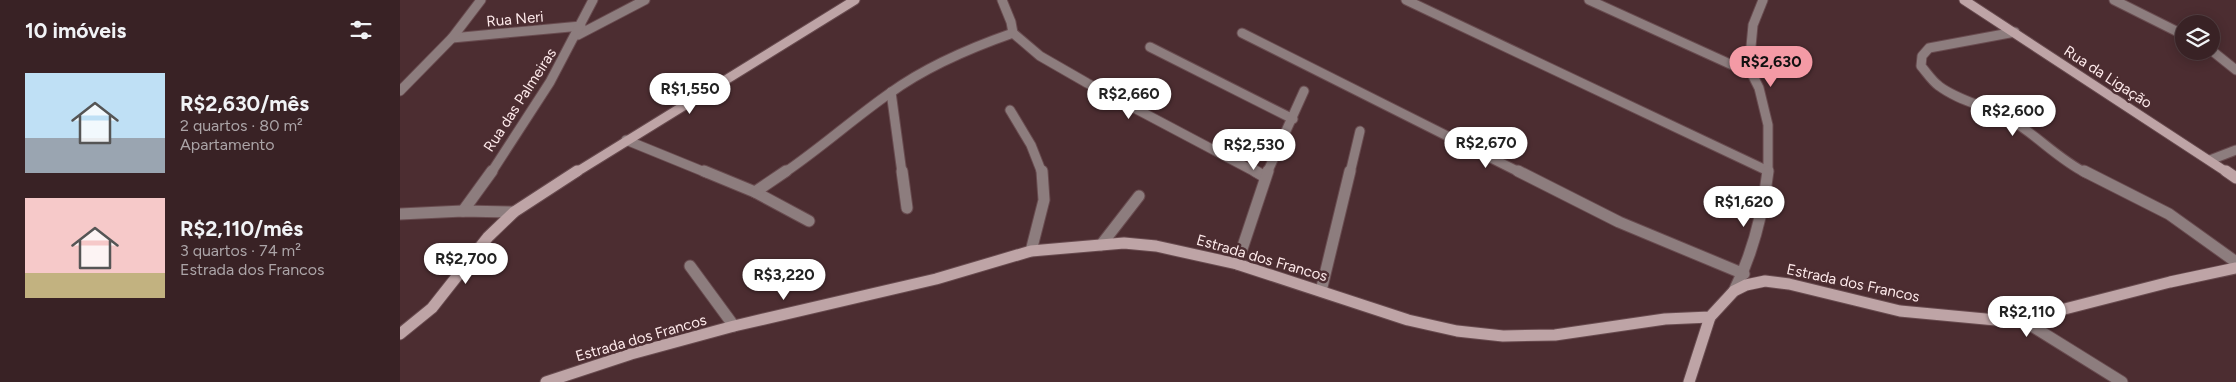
<!DOCTYPE html>
<html lang="pt">
<head>
<meta charset="utf-8">
<style>
  body { margin:0; font-family:Figtree,sans-serif; background:#442f32; color:#f1f3f6; height:100vh; display:flex; flex-direction:column; font-size:19px; white-space:nowrap }
  * { box-sizing:border-box; margin:0 }
  p { font-size:16px; color:#aba4a7 }
  .icon { flex:none; width:28px; height:28px; fill:none; stroke:currentColor; stroke-width:2; stroke-linecap:round; stroke-linejoin:round }
  .map { position:relative; flex:1; overflow:hidden }
  .side { display:flex; flex-direction:column; background:#392225; width:400px }
  .side>* { flex:none }
  .controls { position:absolute; left:1775px; top:15px; display:grid; gap:10px }
  .controls a { display:grid; place-items:center; width:45px; height:45px; border-radius:50%; background:#392225; box-shadow:0 2px 12px #0003,0 0 0 1px #533f42; font-size:25px }
  .price { position:absolute; translate:-50% -42px; padding:0 11px; border-radius:18px; background:#fff; color:#222; font-size:16px; line-height:32px; filter:drop-shadow(0 1px 2px #0008) }
  .price::after { content:''; position:absolute; left:50%; top:30px; width:15px; height:11px; margin-left:-8px; background:inherit; clip-path:polygon(0 0,100% 0,50% 100%) }
  .price.active { background:#f49aa5; color:#111 }
  ul { padding:0; list-style:none }
  li { display:flex; align-items:center; gap:15px; height:125px; padding:0 25px }
  li span { display:grid; place-items:center; flex:none; width:140px; height:100px; border-radius:0px; color:#555 }
  li>.icon { margin-inline-start:auto }
  span .icon { width:60px; height:60px; fill:#fffc; stroke-width:1 }
  li b { font-size:21px }
  h2 { display:flex; justify-content:space-between; align-items:center; height:60px; padding:0 25px; font-size:21px }
  main { display:flex; flex:1; min-height:0 }
  .map>svg:first-child { display:block }
  .lines { fill:none; stroke-linecap:round; stroke-linejoin:round }
  .lane-casing { stroke:#684b4f; stroke-width:11 }
  .street-far1-casing { stroke:#684b4f; stroke-width:11 }
  .street-casing { stroke:#684b4f; stroke-width:13 }
  .secondary-far1-casing { stroke:#684b4f; stroke-width:11 }
  .secondary-casing { stroke:#684b4f; stroke-width:13 }
  .lane { stroke:#8d7d7e; stroke-width:9 }
  .street-far1 { stroke:#8d7d7e; stroke-width:9 }
  .street { stroke:#8d7d7e; stroke-width:11 }
  .secondary-far1 { stroke:#bea4a6; stroke-width:9 }
  .secondary { stroke:#bea4a6; stroke-width:11 }
  .labels { text-anchor:middle; stroke-width:5; stroke-linejoin:round; paint-order:stroke }
  .street-label { font-size:15px; fill:#feeaeb; stroke:#4c2d31 }
</style>
</head>
<body>
<main>
<section class="side">
<h2>10 imóveis<svg class="icon" aria-label="filters" viewBox="0 0 24 24"><path d="M4 7h16M4 17h16"/><circle cx="9" cy="7" r="2"/><circle cx="15" cy="17" r="2"/></svg></h2>
<ul>
<li><span style="background:linear-gradient(#bfe0f5 65%,#9aa5b1 0)"><svg class="icon" aria-label="home" viewBox="0 0 24 24"><path d="M3 11l9-7 9 7M6 9v11h12V9"/></svg></span><div><b>R$2,630/mês</b><p>2 quartos · 80 m²</p><p>Apartamento</p></div></li>
<li><span style="background:linear-gradient(#f6c9c9 75%,#c2b280 0)"><svg class="icon" aria-label="home" viewBox="0 0 24 24"><path d="M3 11l9-7 9 7M6 9v11h12V9"/></svg></span><div><b>R$2,110/mês</b><p>3 quartos · 74 m²</p><p>Estrada dos Francos</p></div></li>
</ul>
</section>
<div class="map">
<svg width="1836" height="382" viewBox="0 0 1836 382">
  <rect width="100%" height="100%" fill="#4c2d31"/>
  <g class="lines">
    <g class="lane-casing">
      <path id="lane" d="M602 0 611 22 613 33"/>
    </g>
    <g class="street-far1-casing">
      <g id="street-far1">
        <path d="M1006 0 1368 171"/>
        <path d="M1189 0 1352 74"/>
        <path d="M1363 0 1353 25 1350 57 1352 74 1359 88 1368 125V173"/>
        <path d="M1714 0 1784 35"/>
        <path d="M1615 32 1529 48 1522 56 1521 66C1527 73 1532 81 1539 86 1560 102 1589 106 1611 120 1638 136 1658 159 1686 173"/>
        <path d="M842 33 1121 173"/>
        <path d="M178 35 245 0"/>
        <path d="M52 38 181 26"/>
        <path d="M750 47 893 119"/>
        <path d="M1811 50 1836 70"/>
        <path d="M0 91 52 38 81 0"/>
        <path d="M491 92 502 173"/>
        <path d="M610 110 631 145 642 173"/>
        <path d="M226 140 307 173"/>
        <path d="M1810 160 1836 150"/>
        <path d="M91 173 150 82 193 0"/>
        <path d="M384 173C421 148 454 118 490 93 527 66 570 48 613 33L640 56 687 83 857 173"/>
        <path d="M867 173 904 91"/>
        <path d="M950 173 960 131"/>
      </g>
    </g>
    <g class="street-casing">
      <g id="street">
        <path d="M304 171 355 192 409 221"/>
        <path d="M502 171 507 208"/>
        <path d="M855 171 865 177"/>
        <path d="M1118 171 1219 222 1344 274"/>
        <path d="M1684 171 1769 214 1836 262"/>
        <path d="M355 192 386 171"/>
        <path d="M63 211 92 171"/>
        <path d="M0 214 63 211 114 212"/>
        <path d="M701 245 739 196"/>
        <path d="M631 251 644 200 642 171"/>
        <path d="M837 264 868 171"/>
        <path d="M290 266 334 326"/>
        <path d="M921 291 950 171"/>
        <path d="M1334 291C1353 253 1363 213 1368 171"/>
        <path d="M1619 318 1722 382"/>
      </g>
    </g>
    <g class="secondary-far1-casing">
      <g id="secondary-far1">
        <path d="M1564 0 1828 173"/>
        <path d="M175 173 455 0"/>
      </g>
    </g>
    <g class="secondary-casing">
      <g id="secondary">
        <path d="M1826 171 1836 178"/>
        <path d="M0 334 32 308 88 237 114 212 177 171"/>
        <path d="M146 382 231 354 334 326 536 279 631 251 724 243 756 246 837 264 1008 320 1057 331 1103 336 1155 335 1265 319 1310 317 1334 291 1346 285 1365 281 1389 284 1500 311 1596 320 1645 314 1770 282 1836 268"/>
        <path d="M1289 382 1310 317"/>
      </g>
    </g>
    <use href="#lane" class="lane"/>
    <use href="#street-far1" class="street-far1"/>
    <use href="#street" class="street"/>
    <use href="#secondary-far1" class="secondary-far1"/>
    <use href="#secondary" class="secondary"/>
  </g>
  <g class="labels">
    <g class="street-label">
      <text transform="translate(115 19) rotate(-5)" y="5">Rua Neri</text>
      <text transform="translate(1708 77) rotate(33)" y="5">Rua da Ligação</text>
      <text transform="translate(120 100) rotate(-57)" y="5">Rua das Palmeiras</text>
      <text transform="translate(862 258) rotate(16)" y="5">Estrada dos Francos</text>
      <text transform="translate(1453 283) rotate(12)" y="5">Estrada dos Francos</text>
      <text transform="translate(241 338) rotate(-16)" y="5">Estrada dos Francos</text>
    </g>
  </g>
</svg>
<div class="controls">
<a><svg class="icon" aria-label="layers" viewBox="0 0 24 24"><path d="M12 4l9 5-9 5-9-5zM3 14l9 5 9-5"/></svg></a>
</div>
<b class="price active" style="left:1371px;top:88px">R$2,630</b>
<b class="price" style="left:290px;top:115px">R$1,550</b>
<b class="price" style="left:729px;top:120px">R$2,660</b>
<b class="price" style="left:1613px;top:137px">R$2,600</b>
<b class="price" style="left:1086px;top:169px">R$2,670</b>
<b class="price" style="left:854px;top:171px">R$2,530</b>
<b class="price" style="left:1344px;top:228px">R$1,620</b>
<b class="price" style="left:66px;top:285px">R$2,700</b>
<b class="price" style="left:384px;top:301px">R$3,220</b>
<b class="price" style="left:1627px;top:338px">R$2,110</b>
</div>
</main>
</body>
</html>
